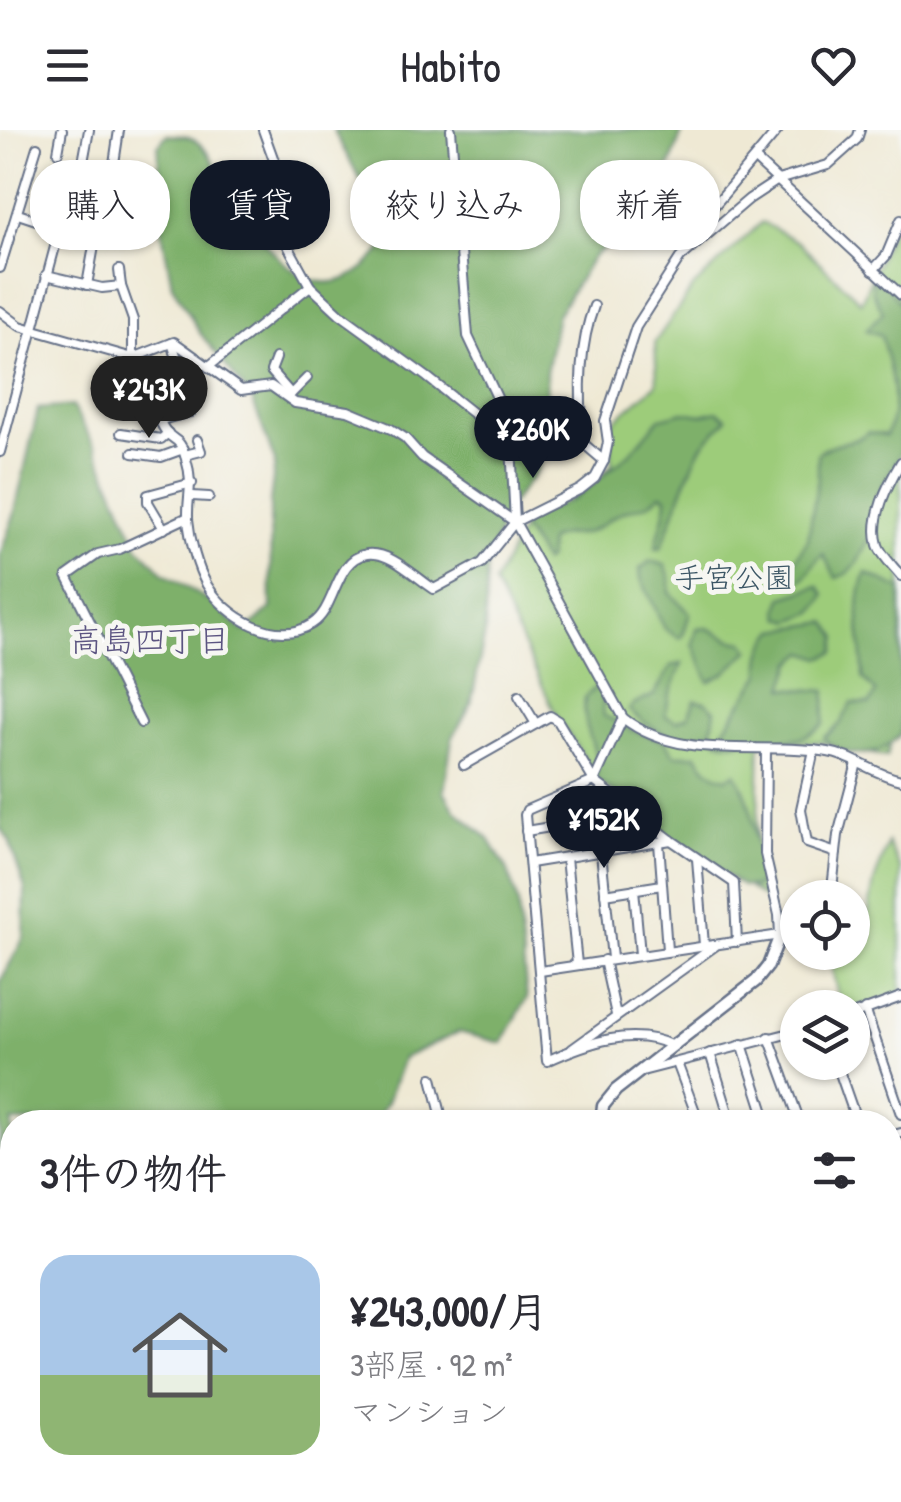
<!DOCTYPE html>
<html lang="ja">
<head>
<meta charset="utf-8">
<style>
  body { margin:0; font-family:"Patrick Hand","Klee One",sans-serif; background:#f2f2f3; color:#2b2b33; height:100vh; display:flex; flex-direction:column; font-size:38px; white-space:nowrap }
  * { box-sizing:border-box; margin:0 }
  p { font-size:32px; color:#7c7c81 }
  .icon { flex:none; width:55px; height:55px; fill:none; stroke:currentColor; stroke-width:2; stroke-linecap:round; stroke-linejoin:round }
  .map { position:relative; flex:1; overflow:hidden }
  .sheet { position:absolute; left:0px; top:980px; width:902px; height:392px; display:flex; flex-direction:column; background:#fff; border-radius:40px 40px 0 0; box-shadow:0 2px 8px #0004 }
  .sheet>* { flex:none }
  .guide { position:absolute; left:30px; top:30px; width:842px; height:90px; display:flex; gap:20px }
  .controls { position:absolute; left:780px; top:750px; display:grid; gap:20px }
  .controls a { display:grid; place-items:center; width:90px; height:90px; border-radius:50%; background:#fff; box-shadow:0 2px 8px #0004; font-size:50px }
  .price { position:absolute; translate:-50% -85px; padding:0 22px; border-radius:35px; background:#111827; color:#fff; font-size:32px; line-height:65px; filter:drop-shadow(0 2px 5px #0008) }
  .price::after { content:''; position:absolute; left:50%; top:60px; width:30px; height:22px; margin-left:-15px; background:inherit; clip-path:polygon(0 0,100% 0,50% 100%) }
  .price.selected { background:#222; color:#fff }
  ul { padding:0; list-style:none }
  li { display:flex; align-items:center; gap:30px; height:250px; padding:0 40px }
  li+li { border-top:2px solid #e1e1e2 }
  li span { display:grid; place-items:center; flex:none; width:280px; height:200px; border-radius:30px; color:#555 }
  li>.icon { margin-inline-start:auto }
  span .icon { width:120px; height:120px; fill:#fffc; stroke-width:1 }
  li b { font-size:42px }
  h2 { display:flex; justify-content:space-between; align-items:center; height:120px; padding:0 40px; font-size:42px }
  .tag { padding:0 35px; border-radius:40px; background:#fff; box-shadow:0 2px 8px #0004; font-size:35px; line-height:90px }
  .tag.selected { background:#111827; color:#fff }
  header { display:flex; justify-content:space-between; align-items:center; height:130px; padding:0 40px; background:#fff; font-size:45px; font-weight:600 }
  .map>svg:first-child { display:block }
  .green { fill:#9dcc7a; stroke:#5c7e6c; stroke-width:2.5 }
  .forest { fill:#7eb06a; stroke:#4c7064; stroke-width:2.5 }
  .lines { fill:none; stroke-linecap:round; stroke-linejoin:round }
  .minor-casing { stroke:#657087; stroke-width:12 }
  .tertiary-casing { stroke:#657087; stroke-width:15 }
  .minor { stroke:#fff; stroke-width:8 }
  .tertiary { stroke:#fff; stroke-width:10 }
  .labels { text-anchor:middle; stroke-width:10; stroke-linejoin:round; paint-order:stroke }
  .park-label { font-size:30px; fill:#3c5665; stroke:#f6f6f2 }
  .neighbourhood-label { font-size:32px; fill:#5c5582; stroke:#f6f6f2 }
</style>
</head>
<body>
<header><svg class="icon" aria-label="menu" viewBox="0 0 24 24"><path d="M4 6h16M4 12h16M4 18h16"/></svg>Habito<svg class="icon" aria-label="heart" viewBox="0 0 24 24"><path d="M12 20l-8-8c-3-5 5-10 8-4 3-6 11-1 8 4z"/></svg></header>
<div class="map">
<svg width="901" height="1372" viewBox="0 0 901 1372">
  <rect width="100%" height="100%" fill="#f6f6f2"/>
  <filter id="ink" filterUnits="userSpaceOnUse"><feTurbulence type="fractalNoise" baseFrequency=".01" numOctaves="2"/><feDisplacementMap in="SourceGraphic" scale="20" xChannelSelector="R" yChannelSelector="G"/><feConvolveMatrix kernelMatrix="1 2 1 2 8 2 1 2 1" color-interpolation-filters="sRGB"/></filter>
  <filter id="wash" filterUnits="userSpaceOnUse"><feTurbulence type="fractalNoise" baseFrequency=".0048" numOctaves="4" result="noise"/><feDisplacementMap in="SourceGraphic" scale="40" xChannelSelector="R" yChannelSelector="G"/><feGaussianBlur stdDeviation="2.25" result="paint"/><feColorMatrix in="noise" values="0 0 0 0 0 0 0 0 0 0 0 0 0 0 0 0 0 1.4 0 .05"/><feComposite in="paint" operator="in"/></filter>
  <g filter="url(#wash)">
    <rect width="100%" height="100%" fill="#efe9d4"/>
    <g class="green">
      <path d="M901 77V299L897 311 901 364V581H898L887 627 818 612 760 613 757 716 769 772 599 650 557 587 494 453 521 401 597 351 612 334 610 294 657 254 655 212 694 156 762 92 798 112 861 172Z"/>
      <path d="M888 713 901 740V865L853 881 852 878 840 877 829 823 852 822 853 804 864 806 874 752Z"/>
    </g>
    <g class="forest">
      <path d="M333 0H683L654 79 592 128 557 185 546 243 549 313 535 343 508 378 487 432 485 503 471 574 452 609 444 661 455 680 489 709 508 741 518 774 527 868 502 913 459 902 403 928 387 972 375 992H12V1102L0 1089V852L24 807 25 759 9 710 0 698V425L14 385 38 279 72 276 96 318 138 416 164 443 209 471 245 502 271 478 270 372 275 332 252 269 200 203 172 155 162 102 158 16 166 5C173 6 183 5 190 8 210 16 221 47 231 64 268 122 319 197 382 119L373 73Z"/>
      <path d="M873 149 887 156 901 174V324L881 357 872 403 857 433 847 444 836 448 823 424C809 435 810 451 791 454L784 448 808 409 818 348V323C838 308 850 317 868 302L886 305C901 275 890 239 881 205L866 200 883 182 873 163Z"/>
      <path d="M717 281 727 288C720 300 708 305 701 318 686 345 673 389 661 418H656C658 400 667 386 667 367L661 364C642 383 635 374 617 385 606 390 600 399 588 402 574 407 562 401 549 411L548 428 544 432 521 396 536 384 576 368 631 322 660 288 684 282 701 285Z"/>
      <path d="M650 431 665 435 670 448V463L690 483 683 505 679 508 665 499 641 449 640 439Z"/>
      <path d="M866 443 901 459V604C895 609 888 617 880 620 862 628 836 623 824 608L840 594 852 573 870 574 876 562 863 548C863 513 852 477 866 443Z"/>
      <path d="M818 456 825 465 814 482 791 491 781 487 779 479 783 467Z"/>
      <path d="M827 492 838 507 835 522 821 528 805 522 793 532 784 558 826 561 824 594C798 616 787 607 756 610 742 611 731 616 717 610L761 544C760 525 763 516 776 500Z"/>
      <path d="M707 498 732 510 744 512 750 520 725 543 709 552 693 514 697 499Z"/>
      <path d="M682 534 670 564 665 585 677 591 688 586 695 570 706 572 715 580 712 600C681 618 654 602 629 580L633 575 654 565 671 536Z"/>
      <path d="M597 556 602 560 604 586 626 595 630 600 665 611 674 625H697C705 637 711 645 726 648L735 643C758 680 752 707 764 747L757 757 742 756 679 714 596 649C601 614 581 605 585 567Z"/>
      <path d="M901 1220V1372H773L774 1360H890V1237Z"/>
      <path d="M262 1360H337L326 1365 328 1372H252L251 1368Z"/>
    </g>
  </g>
  <g filter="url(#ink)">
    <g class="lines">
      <g class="minor-casing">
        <g id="minor">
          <path d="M263 0 285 61 282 105 310 156 340 184 427 247 509 312"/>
          <path d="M451 0 468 206 510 295 515 392"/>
          <path d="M58 22 62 0"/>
          <path d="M756 30 901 165"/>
          <path d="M18 84 60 98 121 111"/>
          <path d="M692 115 693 101 778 0"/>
          <path d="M0 138 37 17"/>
          <path d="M119 140 121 156 133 190V228"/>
          <path d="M873 140 886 126 901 90"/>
          <path d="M46 145 102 158 121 156"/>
          <path d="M87 155 96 105 108 74 119 0"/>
          <path d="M594 176C578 218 579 270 584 314L604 331"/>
          <path d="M0 181 20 196 133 228 174 212 241 260 271 256 295 273 348 281 391 299 405 308 422 327 515 392 623 588C680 633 762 611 828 622 854 626 875 645 901 650"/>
          <path d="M172 213 186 256"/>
          <path d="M138 228C145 245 155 287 165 300 174 314 179 304 186 329 194 355 187 366 188 389 190 411 197 437 207 455 226 487 276 517 312 494 337 478 334 429 367 424 391 421 415 447 434 459L482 433 515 392 581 359 595 348 604 331 608 312 605 291 636 197 680 128 749 69 778 50 828 35 857 9 860 0"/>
          <path d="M276 228 271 241 291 264"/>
          <path d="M208 237 310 156"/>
          <path d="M290 265 307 248"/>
          <path d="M99 266 153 268"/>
          <path d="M161 290 191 282"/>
          <path d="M121 303 161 309 168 303"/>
          <path d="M0 322 60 98 78 59 89 0"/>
          <path d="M133 323 161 327 183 319"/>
          <path d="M185 325 201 321 197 310"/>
          <path d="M901 332C888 354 870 388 878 415 881 425 894 437 901 446"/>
          <path d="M192 366 209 367"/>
          <path d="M164 399 148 372V365L192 353"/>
          <path d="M519 566 536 594"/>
          <path d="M623 588 594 651 527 680 525 685 547 931C586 913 633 896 673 916"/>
          <path d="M141 593 67 446 98 424 120 419 188 387"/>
          <path d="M814 620 801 679 807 713 836 723"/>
          <path d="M464 635 550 586 558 591 594 651 671 710 734 753 737 812"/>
          <path d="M526 701 635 683"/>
          <path d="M659 713 667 820"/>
          <path d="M601 723 612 828"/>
          <path d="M566 728 577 834"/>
          <path d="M697 729 704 815"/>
          <path d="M530 733 671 710"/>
          <path d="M634 759 640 824"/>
          <path d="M605 764 662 755"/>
          <path d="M831 768 838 705 857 633"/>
          <path d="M604 830 616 885"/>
          <path d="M540 841 780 805 779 785 765 724 766 619"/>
          <path d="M865 879 901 984"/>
          <path d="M852 885 901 867"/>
          <path d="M769 907 800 992"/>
          <path d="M742 914 767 992"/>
          <path d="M572 919 715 816"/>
          <path d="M710 923 731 992"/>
          <path d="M836 932 857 992"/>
          <path d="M677 933 699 992"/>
          <path d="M642 941 798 901"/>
          <path d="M432 948 443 992"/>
          <path d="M890 1006 901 1003"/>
          <path d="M890 1085 897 1083"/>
          <path d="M890 1115 901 1113"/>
          <path d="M890 1173 901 1170"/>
          <path d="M0 1187 12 1188"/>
          <path d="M0 1295 12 1293"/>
          <path d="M0 1343 3 1358"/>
          <path d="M50 1360 55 1372"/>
          <path d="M83 1360 87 1372"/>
          <path d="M575 1360 577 1372"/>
          <path d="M489 1364V1360"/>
          <path d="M107 1372 120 1368"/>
        </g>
      </g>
      <g class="tertiary-casing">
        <g id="tertiary">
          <path d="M601 992 603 976 616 960 756 851 768 836 780 805"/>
          <path d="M890 1055 901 1051"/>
          <path d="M0 1360 12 1355"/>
          <path d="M646 1360 647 1372"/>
        </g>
      </g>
      <use href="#minor" class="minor"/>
      <use href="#tertiary" class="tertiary"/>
    </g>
  </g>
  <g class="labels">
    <g class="park-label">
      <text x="734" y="458">手宮公園</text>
    </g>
    <g class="neighbourhood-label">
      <text x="150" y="521">高島四丁目</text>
    </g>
  </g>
</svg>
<div class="controls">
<a><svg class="icon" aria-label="locate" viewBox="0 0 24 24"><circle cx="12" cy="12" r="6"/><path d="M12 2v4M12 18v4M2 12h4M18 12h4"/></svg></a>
<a><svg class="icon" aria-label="layers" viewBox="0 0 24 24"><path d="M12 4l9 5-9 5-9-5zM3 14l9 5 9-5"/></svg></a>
</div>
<b class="price selected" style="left:149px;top:311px">¥243K</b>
<b class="price" style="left:533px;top:351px">¥260K</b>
<b class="price" style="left:604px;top:741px">¥152K</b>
<div class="guide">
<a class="tag">購入</a>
<a class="tag selected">賃貸</a>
<a class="tag">絞り込み</a>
<a class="tag">新着</a>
</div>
<section class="sheet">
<h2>3件の物件<svg class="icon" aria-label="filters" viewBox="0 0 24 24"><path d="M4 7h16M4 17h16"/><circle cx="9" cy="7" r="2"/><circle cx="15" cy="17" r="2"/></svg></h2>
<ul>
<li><span style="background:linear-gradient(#a9c7e8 60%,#8fb573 0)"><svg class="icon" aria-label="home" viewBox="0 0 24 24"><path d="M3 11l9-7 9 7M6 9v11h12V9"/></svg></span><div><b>¥243,000/月</b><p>3部屋 · 92 m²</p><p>マンション</p></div></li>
</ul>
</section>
</div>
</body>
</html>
